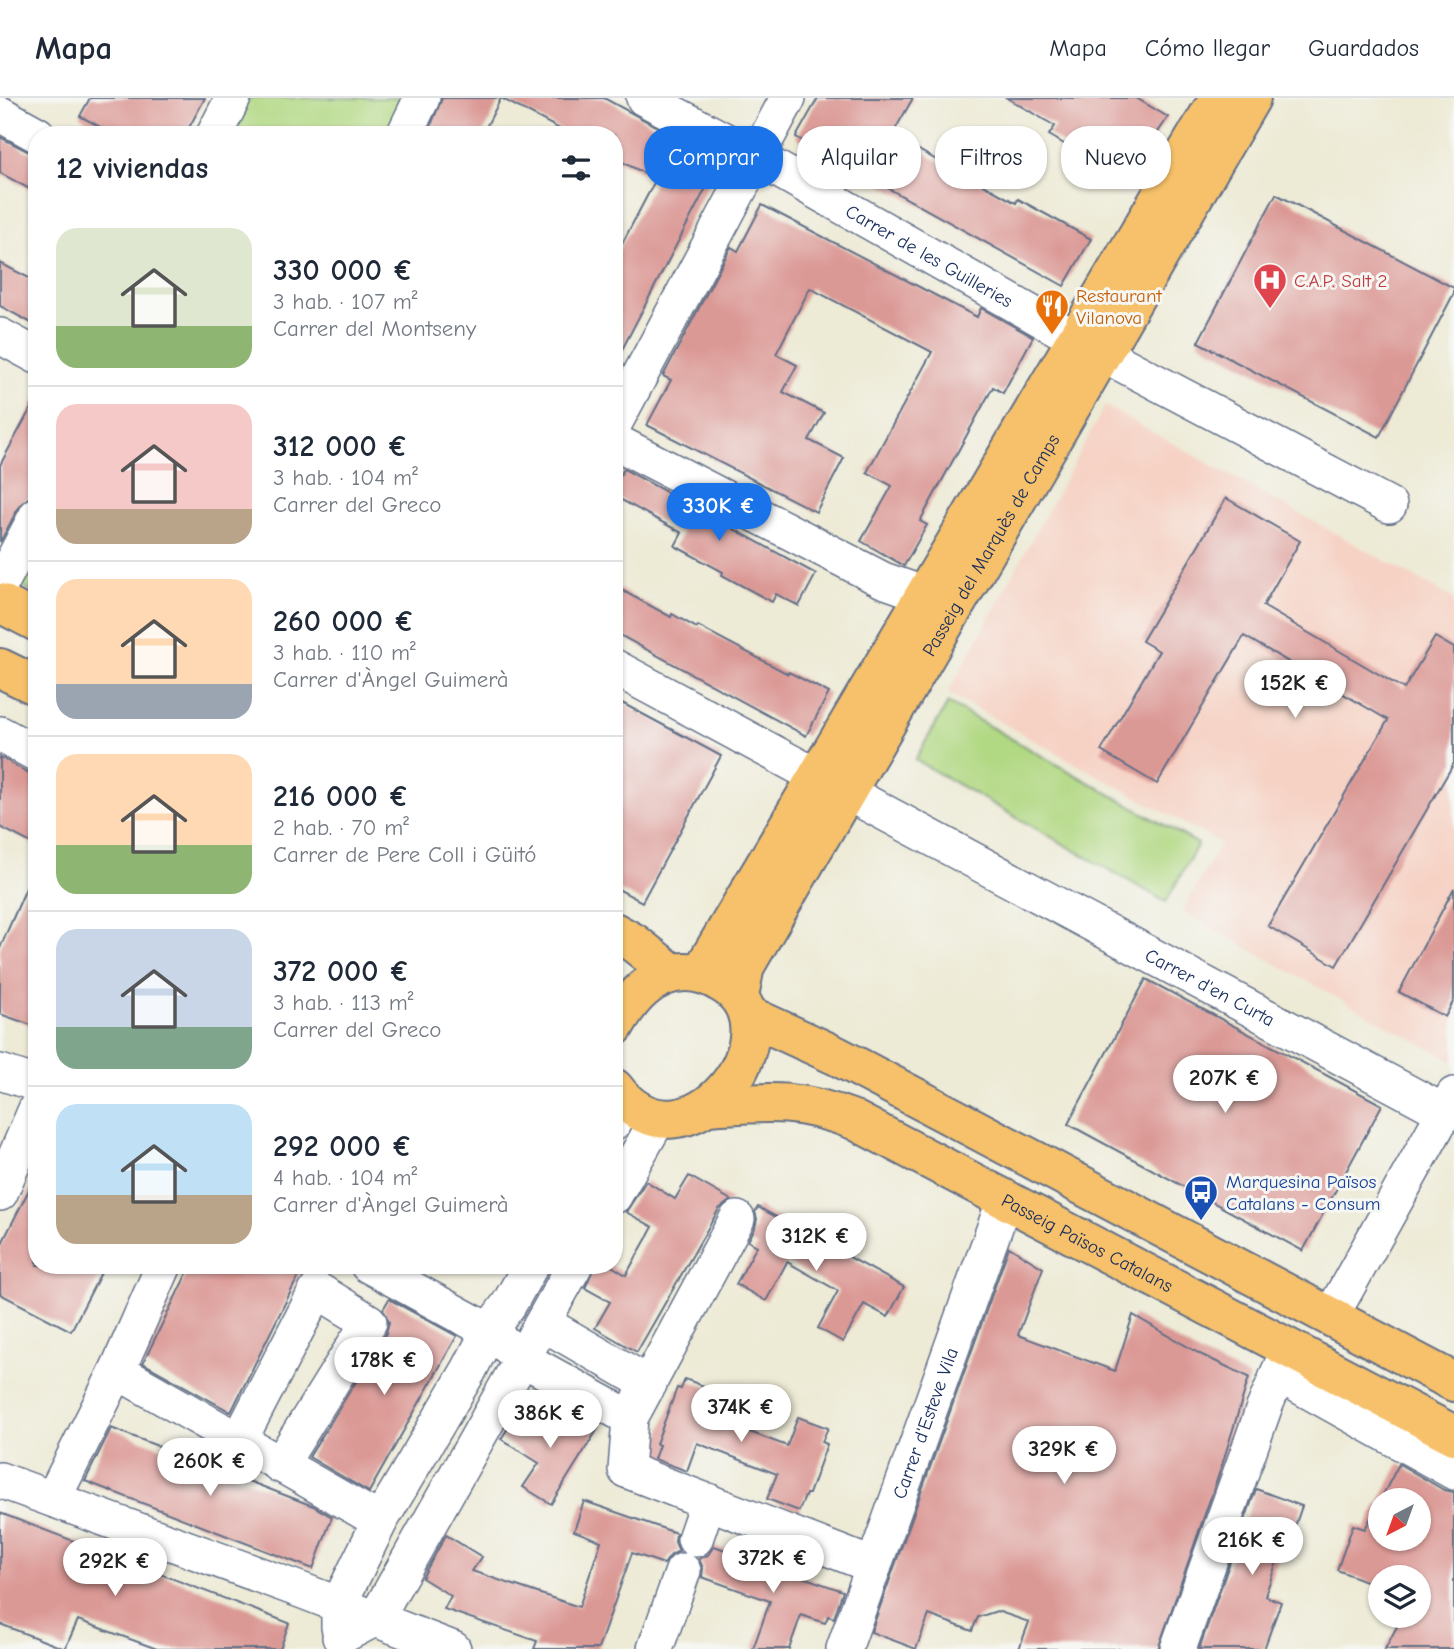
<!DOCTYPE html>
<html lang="es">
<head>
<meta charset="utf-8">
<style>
  body { margin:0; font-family:"Comic Neue",sans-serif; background:#f6f6f7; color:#1f2937; height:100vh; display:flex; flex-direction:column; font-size:26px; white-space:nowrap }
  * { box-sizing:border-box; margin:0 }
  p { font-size:23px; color:#747a83 }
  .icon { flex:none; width:38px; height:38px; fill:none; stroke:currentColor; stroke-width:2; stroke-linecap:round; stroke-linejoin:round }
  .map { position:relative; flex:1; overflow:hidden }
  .side { position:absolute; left:28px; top:28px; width:595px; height:1148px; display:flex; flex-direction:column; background:#fff; border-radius:28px; box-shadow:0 2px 5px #0004 }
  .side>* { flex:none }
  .top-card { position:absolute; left:644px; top:28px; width:665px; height:63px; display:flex; gap:14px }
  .needle { width:46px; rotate:221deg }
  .fabs { position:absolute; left:1368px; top:1390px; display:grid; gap:14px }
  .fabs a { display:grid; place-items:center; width:63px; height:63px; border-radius:50%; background:#fff; box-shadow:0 2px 5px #0004; font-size:35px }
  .price { position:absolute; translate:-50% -60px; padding:0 16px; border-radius:24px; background:#fff; color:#222; font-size:23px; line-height:46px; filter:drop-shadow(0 2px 4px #0008) }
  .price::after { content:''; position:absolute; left:50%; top:42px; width:21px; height:16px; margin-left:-10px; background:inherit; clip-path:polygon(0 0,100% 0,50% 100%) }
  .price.selected { background:#1a73e8; color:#fff }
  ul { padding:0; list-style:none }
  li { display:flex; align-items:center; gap:21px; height:175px; padding:0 28px }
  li+li { border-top:2px solid #e0e1e3 }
  li span { display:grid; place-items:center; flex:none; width:196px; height:140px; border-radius:21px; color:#555 }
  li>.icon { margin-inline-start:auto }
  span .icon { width:84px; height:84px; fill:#fffc; stroke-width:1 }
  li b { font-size:30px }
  h2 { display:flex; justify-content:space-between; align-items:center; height:84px; padding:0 28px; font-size:30px }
  .pill { padding:0 24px; border-radius:28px; background:#fff; box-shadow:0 2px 5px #0004; font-size:24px; line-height:63px }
  .pill.selected { background:#1a73e8; color:#fff }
  header { display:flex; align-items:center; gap:42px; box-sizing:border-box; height:98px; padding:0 35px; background:#fff; border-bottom:2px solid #e0e1e3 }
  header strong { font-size:33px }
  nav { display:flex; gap:38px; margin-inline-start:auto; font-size:24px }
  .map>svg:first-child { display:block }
  .built { fill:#f6d2c4 }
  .green { fill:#b1d882; stroke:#668470; stroke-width:2 }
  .building { fill:#db9995; fill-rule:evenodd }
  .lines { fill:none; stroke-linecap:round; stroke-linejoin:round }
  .minor-casing { stroke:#647088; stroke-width:38 }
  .major-casing { stroke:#647088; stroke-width:42 }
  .minor { stroke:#fff; stroke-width:35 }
  .major { stroke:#f6c16b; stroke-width:38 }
  .labels { text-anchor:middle; stroke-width:6; stroke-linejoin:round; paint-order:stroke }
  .street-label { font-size:19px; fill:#1b2f5e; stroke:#f6f6f2 }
  .health-label { font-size:19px; fill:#be3a42; stroke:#f6f6f2; text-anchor:start }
  .food-label { font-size:19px; fill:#c56008; stroke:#f6f6f2; text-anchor:start }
  .transit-label { font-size:19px; fill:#164399; stroke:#f6f6f2; text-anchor:start }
</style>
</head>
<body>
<header>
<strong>Mapa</strong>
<nav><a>Mapa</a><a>Cómo llegar</a><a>Guardados</a></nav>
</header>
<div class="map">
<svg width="1454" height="1551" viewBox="0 0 1454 1551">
  <rect width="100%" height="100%" fill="#f6f6f2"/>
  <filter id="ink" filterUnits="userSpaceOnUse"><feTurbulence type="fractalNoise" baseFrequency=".0143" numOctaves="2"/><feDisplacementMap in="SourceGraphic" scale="14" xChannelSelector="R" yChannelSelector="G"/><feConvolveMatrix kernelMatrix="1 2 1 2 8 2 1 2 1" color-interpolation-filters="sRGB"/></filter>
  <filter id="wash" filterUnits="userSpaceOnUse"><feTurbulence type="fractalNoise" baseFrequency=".00686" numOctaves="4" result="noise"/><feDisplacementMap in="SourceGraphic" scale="28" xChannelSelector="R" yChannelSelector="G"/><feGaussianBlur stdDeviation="1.57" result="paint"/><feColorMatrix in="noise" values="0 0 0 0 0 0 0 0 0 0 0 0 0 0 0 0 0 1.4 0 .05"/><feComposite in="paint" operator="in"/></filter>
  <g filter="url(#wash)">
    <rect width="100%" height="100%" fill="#edead5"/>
    <path class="built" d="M1105 308 1454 501V964L1182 814 1220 745 948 595Z"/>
    <g class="green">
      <path d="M248 0H410L392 37H229Z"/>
      <path d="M37 456V496L21 487Z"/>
      <path d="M948 605 1198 746 1166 804 915 662Z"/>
    </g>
    <g id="blocks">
      <g class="building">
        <path d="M90 0H205L185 37H115L80 18Z"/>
        <path d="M442 0H604L720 63 614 267V161L656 81 614 60V37H571L501 0 482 37H427Z"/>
        <path d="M818 0H913L892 37 940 64 945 55 972 70 969 79 1016 105 1018 101 1091 141 1064 188 796 39Z"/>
        <path d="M1007 0H1136L1168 19 1126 83 1049 37 1055 28Z"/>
        <path d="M0 39 37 58V95L0 75Z"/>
        <path d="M1276 96 1454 190V195L1379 339 1198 244Z"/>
        <path d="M762 107 977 219 981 210 1033 239 1003 295 993 289 920 423 927 427 904 468 861 443 892 388 867 374 932 254 810 190 776 256 797 267 783 294 824 315 809 342 844 360 816 414 647 327 671 282 663 278 731 149 738 153Z"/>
        <path d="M0 165 37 184V228L0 208Z"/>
        <path d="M37 299V393L20 407 0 444V367Z"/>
        <path d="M624 371 816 476 799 508 776 496 772 504 722 477 723 474 675 448 682 435 614 398V389Z"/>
        <path d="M1226 400 1300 443 1263 508 1404 591 1435 539 1454 550V665L1336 868 1268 828 1388 622 1244 538 1157 686 1101 653 1159 553 1142 543Z"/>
        <path d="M614 488 671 519 672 516 697 530 698 528 788 576 789 574 829 595 806 638 614 534Z"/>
        <path d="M622 605 721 658 642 804 614 789V620Z"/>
        <path d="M0 659 27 674 37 676V748L0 729Z"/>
        <path d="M37 765V929L0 916V850Z"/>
        <path d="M1454 790V902L1445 919 1399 894Z"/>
        <path d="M1146 881 1382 1007 1303 1153 1068 1026Z"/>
        <path d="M37 1076V1167H105L71 1233 0 1196V1149Z"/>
        <path d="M689 1078 731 1102 719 1111 637 1254 595 1230 610 1204 585 1190 595 1167H610L626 1177 653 1129 626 1114 646 1083 675 1101Z"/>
        <path d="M758 1109 904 1189 888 1219 864 1206 843 1244 818 1230 838 1193 787 1164 766 1203 736 1186 757 1148 748 1143 755 1130 757 1121 755 1114Z"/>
        <path d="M1009 1149 1043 1170 1018 1237 1115 1273 1133 1217 1202 1257 1249 1279 1222 1367 1158 1551H1019L1029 1524 997 1513 978 1519 972 1533 929 1517 916 1551 871 1534Z"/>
        <path d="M191 1167H304L231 1314 143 1265Z"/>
        <path d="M389 1201 457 1238 369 1394 309 1359 386 1235 389 1224 383 1211Z"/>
        <path d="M685 1281 717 1293 707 1318 787 1348 798 1319 828 1330 822 1344 827 1346 809 1396H806L799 1413 767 1401 777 1376 697 1345 687 1373 654 1361 659 1347 656 1346 677 1290 681 1291Z"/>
        <path d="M571 1312 599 1329 551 1406 523 1389 539 1365 501 1341 519 1313 556 1336Z"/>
        <path d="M111 1330 313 1408 332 1419 313 1471 85 1383Z"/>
        <path d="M1399 1366 1444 1392 1454 1394V1551H1385L1403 1517H1419V1479H1381V1489L1337 1472 1353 1427 1365 1431ZM1381 1402H1419V1440H1381Z"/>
        <path d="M1256 1391 1302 1408 1287 1451 1282 1449 1265 1498 1281 1504 1264 1551H1199Z"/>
        <path d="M584 1403 676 1435 675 1444 679 1453 671 1457 664 1466 632 1455 598 1551H534L537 1543 444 1511 451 1498 422 1480 446 1437 482 1459 472 1473 579 1509 601 1443 574 1433Z"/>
        <path d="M0 1415 289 1525 280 1551H157L78 1522 65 1551 0 1526Z"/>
        <path d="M714 1448 843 1493 834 1520 828 1518 825 1525 801 1517 789 1551H753L770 1503 702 1479 703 1470 699 1461 708 1457Z"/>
      </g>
    </g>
  </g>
  <g filter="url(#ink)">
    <use href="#blocks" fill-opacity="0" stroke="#647088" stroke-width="2"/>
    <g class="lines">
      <g class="minor-casing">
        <g id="minor">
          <path id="s1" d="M644 0 756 59 1101 255 1389 407"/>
          <path d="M0 16 38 37"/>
          <path d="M214 37 233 0"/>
          <path d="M404 37 422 0"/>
          <path d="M0 238 37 258"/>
          <path d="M614 326 788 0"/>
          <path d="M614 343 883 482 926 497"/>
          <path d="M0 487 37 417"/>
          <path d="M614 569 818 679"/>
          <path d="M0 636 37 656"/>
          <path id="s2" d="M846 694 1444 1014"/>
          <path d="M0 974 37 986"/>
          <path d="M614 1024 624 1003"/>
          <path d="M0 1095 37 1009"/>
          <path d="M614 1098 658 1021"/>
          <path d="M737 1121 630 1320 626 1372 874 1468"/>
          <path d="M368 1167 489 1233 523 1261 630 1320"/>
          <path d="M1331 1218 1454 997"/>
          <path d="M543 1225 649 1286"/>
          <path d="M117 1273 380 1423"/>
          <path d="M1278 1276 1454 1374"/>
          <path d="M239 1343 317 1192 369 1224 280 1367"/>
          <path d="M0 1382 303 1493 453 1551"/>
          <path d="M53 1401 117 1273 164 1167"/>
          <path d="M695 1441 708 1403"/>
          <path d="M339 1529V1506L380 1423 469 1272 489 1233 509 1206 531 1167"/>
          <path d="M340 1539 376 1520 575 1167"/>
          <path d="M655 1551 683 1473"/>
          <path id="s3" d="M844 1551 1005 1101"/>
          <path d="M1178 1551 1264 1310 1289 1250"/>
        </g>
      </g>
      <g class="major-casing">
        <g id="major">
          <path d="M0 505 37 524"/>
          <path d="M0 570 37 588"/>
          <path d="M614 834 634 845 672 875"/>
          <path d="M701 875 1219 0"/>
          <path id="s4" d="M739 898 745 868 767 830 1251 0"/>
          <path d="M748 917 837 958 1454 1284"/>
          <path d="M614 929C630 901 652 874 686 874 700 874 710 878 721 885 804 931 686 1086 614 990"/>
          <path id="s5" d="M709 1008C768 1004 797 1000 854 1022L1454 1337"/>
        </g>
      </g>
      <use href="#minor" class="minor"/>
      <use href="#major" class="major"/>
    </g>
  </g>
  <defs>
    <g id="hospital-pin" transform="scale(1.75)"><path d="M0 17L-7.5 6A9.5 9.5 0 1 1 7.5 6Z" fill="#e0444e" stroke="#f6f6f2"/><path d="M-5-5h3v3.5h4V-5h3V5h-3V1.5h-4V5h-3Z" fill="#fff"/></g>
    <g id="restaurant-pin" transform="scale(1.75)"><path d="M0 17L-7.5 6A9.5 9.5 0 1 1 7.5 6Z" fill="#e8710a" stroke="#f6f6f2"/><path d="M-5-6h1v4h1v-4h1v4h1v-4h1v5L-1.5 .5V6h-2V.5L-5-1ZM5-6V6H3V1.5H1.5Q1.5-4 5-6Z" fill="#fff"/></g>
    <g id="bus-pin" transform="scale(1.75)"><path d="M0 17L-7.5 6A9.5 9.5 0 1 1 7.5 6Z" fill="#1a4fb4" stroke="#f6f6f2"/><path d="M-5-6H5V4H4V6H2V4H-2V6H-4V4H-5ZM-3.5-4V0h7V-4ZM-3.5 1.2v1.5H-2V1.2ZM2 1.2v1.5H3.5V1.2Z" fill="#fff"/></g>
  </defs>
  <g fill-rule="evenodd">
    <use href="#hospital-pin" x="1270" y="182"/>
    <use href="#restaurant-pin" x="1052" y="208"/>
    <use href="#bus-pin" x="1201" y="1094"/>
  </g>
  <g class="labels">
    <g class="street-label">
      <text dy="7" stroke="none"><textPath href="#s1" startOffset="326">Carrer de les Guilleries</textPath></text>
      <text dy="7" stroke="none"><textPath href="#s4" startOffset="518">Passeig del Marquès de Camps</textPath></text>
      <text dy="7" stroke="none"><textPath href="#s2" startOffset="413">Carrer d'en Curta</textPath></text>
      <text dy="7" stroke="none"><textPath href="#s5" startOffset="411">Passeig Països Catalans</textPath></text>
      <text dy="7" stroke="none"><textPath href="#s3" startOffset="240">Carrer d'Esteve Vila</textPath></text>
    </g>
    <g class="health-label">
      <text x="1294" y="189">C.A.P. Salt 2</text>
    </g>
    <g class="food-label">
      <text x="1076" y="204">Restaurant<tspan x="1076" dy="22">Vilanova</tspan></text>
    </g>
    <g class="transit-label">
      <text x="1226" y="1090">Marquesina Països<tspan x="1226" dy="22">Catalans - Consum</tspan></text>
    </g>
  </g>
</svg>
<div class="fabs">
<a><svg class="needle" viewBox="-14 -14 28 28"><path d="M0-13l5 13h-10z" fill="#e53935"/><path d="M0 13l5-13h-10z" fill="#747a83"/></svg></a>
<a><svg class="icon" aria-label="layers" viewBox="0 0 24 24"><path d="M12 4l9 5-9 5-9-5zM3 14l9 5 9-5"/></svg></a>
</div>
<b class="price selected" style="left:719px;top:445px">330K €</b>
<b class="price" style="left:1295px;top:622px">152K €</b>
<b class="price" style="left:1225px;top:1017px">207K €</b>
<b class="price" style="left:816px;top:1175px">312K €</b>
<b class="price" style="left:384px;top:1299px">178K €</b>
<b class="price" style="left:741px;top:1346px">374K €</b>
<b class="price" style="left:550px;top:1352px">386K €</b>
<b class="price" style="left:1064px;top:1388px">329K €</b>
<b class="price" style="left:210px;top:1400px">260K €</b>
<b class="price" style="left:1252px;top:1479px">216K €</b>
<b class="price" style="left:773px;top:1497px">372K €</b>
<b class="price" style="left:115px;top:1500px">292K €</b>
<div class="top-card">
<a class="pill selected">Comprar</a>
<a class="pill">Alquilar</a>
<a class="pill">Filtros</a>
<a class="pill">Nuevo</a>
</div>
<section class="side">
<h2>12 viviendas<svg class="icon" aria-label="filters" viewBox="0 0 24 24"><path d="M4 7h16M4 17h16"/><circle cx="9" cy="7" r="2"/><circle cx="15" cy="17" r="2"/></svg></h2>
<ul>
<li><span style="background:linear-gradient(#dfe7d0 70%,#8fb573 0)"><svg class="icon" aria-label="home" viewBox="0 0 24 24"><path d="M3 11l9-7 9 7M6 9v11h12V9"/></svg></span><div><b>330 000 €</b><p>3 hab. · 107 m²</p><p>Carrer del Montseny</p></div></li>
<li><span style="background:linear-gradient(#f6c9c9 75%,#b9a48a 0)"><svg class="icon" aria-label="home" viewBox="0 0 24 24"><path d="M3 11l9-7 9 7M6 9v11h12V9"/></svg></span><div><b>312 000 €</b><p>3 hab. · 104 m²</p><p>Carrer del Greco</p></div></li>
<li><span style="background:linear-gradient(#ffd9b3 75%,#9aa5b1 0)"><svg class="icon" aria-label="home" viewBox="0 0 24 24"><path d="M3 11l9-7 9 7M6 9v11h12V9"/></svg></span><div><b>260 000 €</b><p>3 hab. · 110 m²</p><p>Carrer d'Àngel Guimerà</p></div></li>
<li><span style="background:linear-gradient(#ffd9b3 65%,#8fb573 0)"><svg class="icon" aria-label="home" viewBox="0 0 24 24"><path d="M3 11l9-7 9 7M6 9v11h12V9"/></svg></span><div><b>216 000 €</b><p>2 hab. · 70 m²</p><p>Carrer de Pere Coll i Güitó</p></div></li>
<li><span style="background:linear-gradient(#c9d6e8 70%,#7fa58c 0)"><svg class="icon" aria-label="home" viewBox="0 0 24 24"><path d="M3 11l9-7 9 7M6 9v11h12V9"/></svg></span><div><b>372 000 €</b><p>3 hab. · 113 m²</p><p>Carrer del Greco</p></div></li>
<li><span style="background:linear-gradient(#bfe0f5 65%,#b9a48a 0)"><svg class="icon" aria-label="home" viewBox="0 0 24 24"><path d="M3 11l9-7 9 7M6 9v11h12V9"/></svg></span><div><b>292 000 €</b><p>4 hab. · 104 m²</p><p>Carrer d'Àngel Guimerà</p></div></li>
</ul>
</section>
</div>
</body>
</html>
